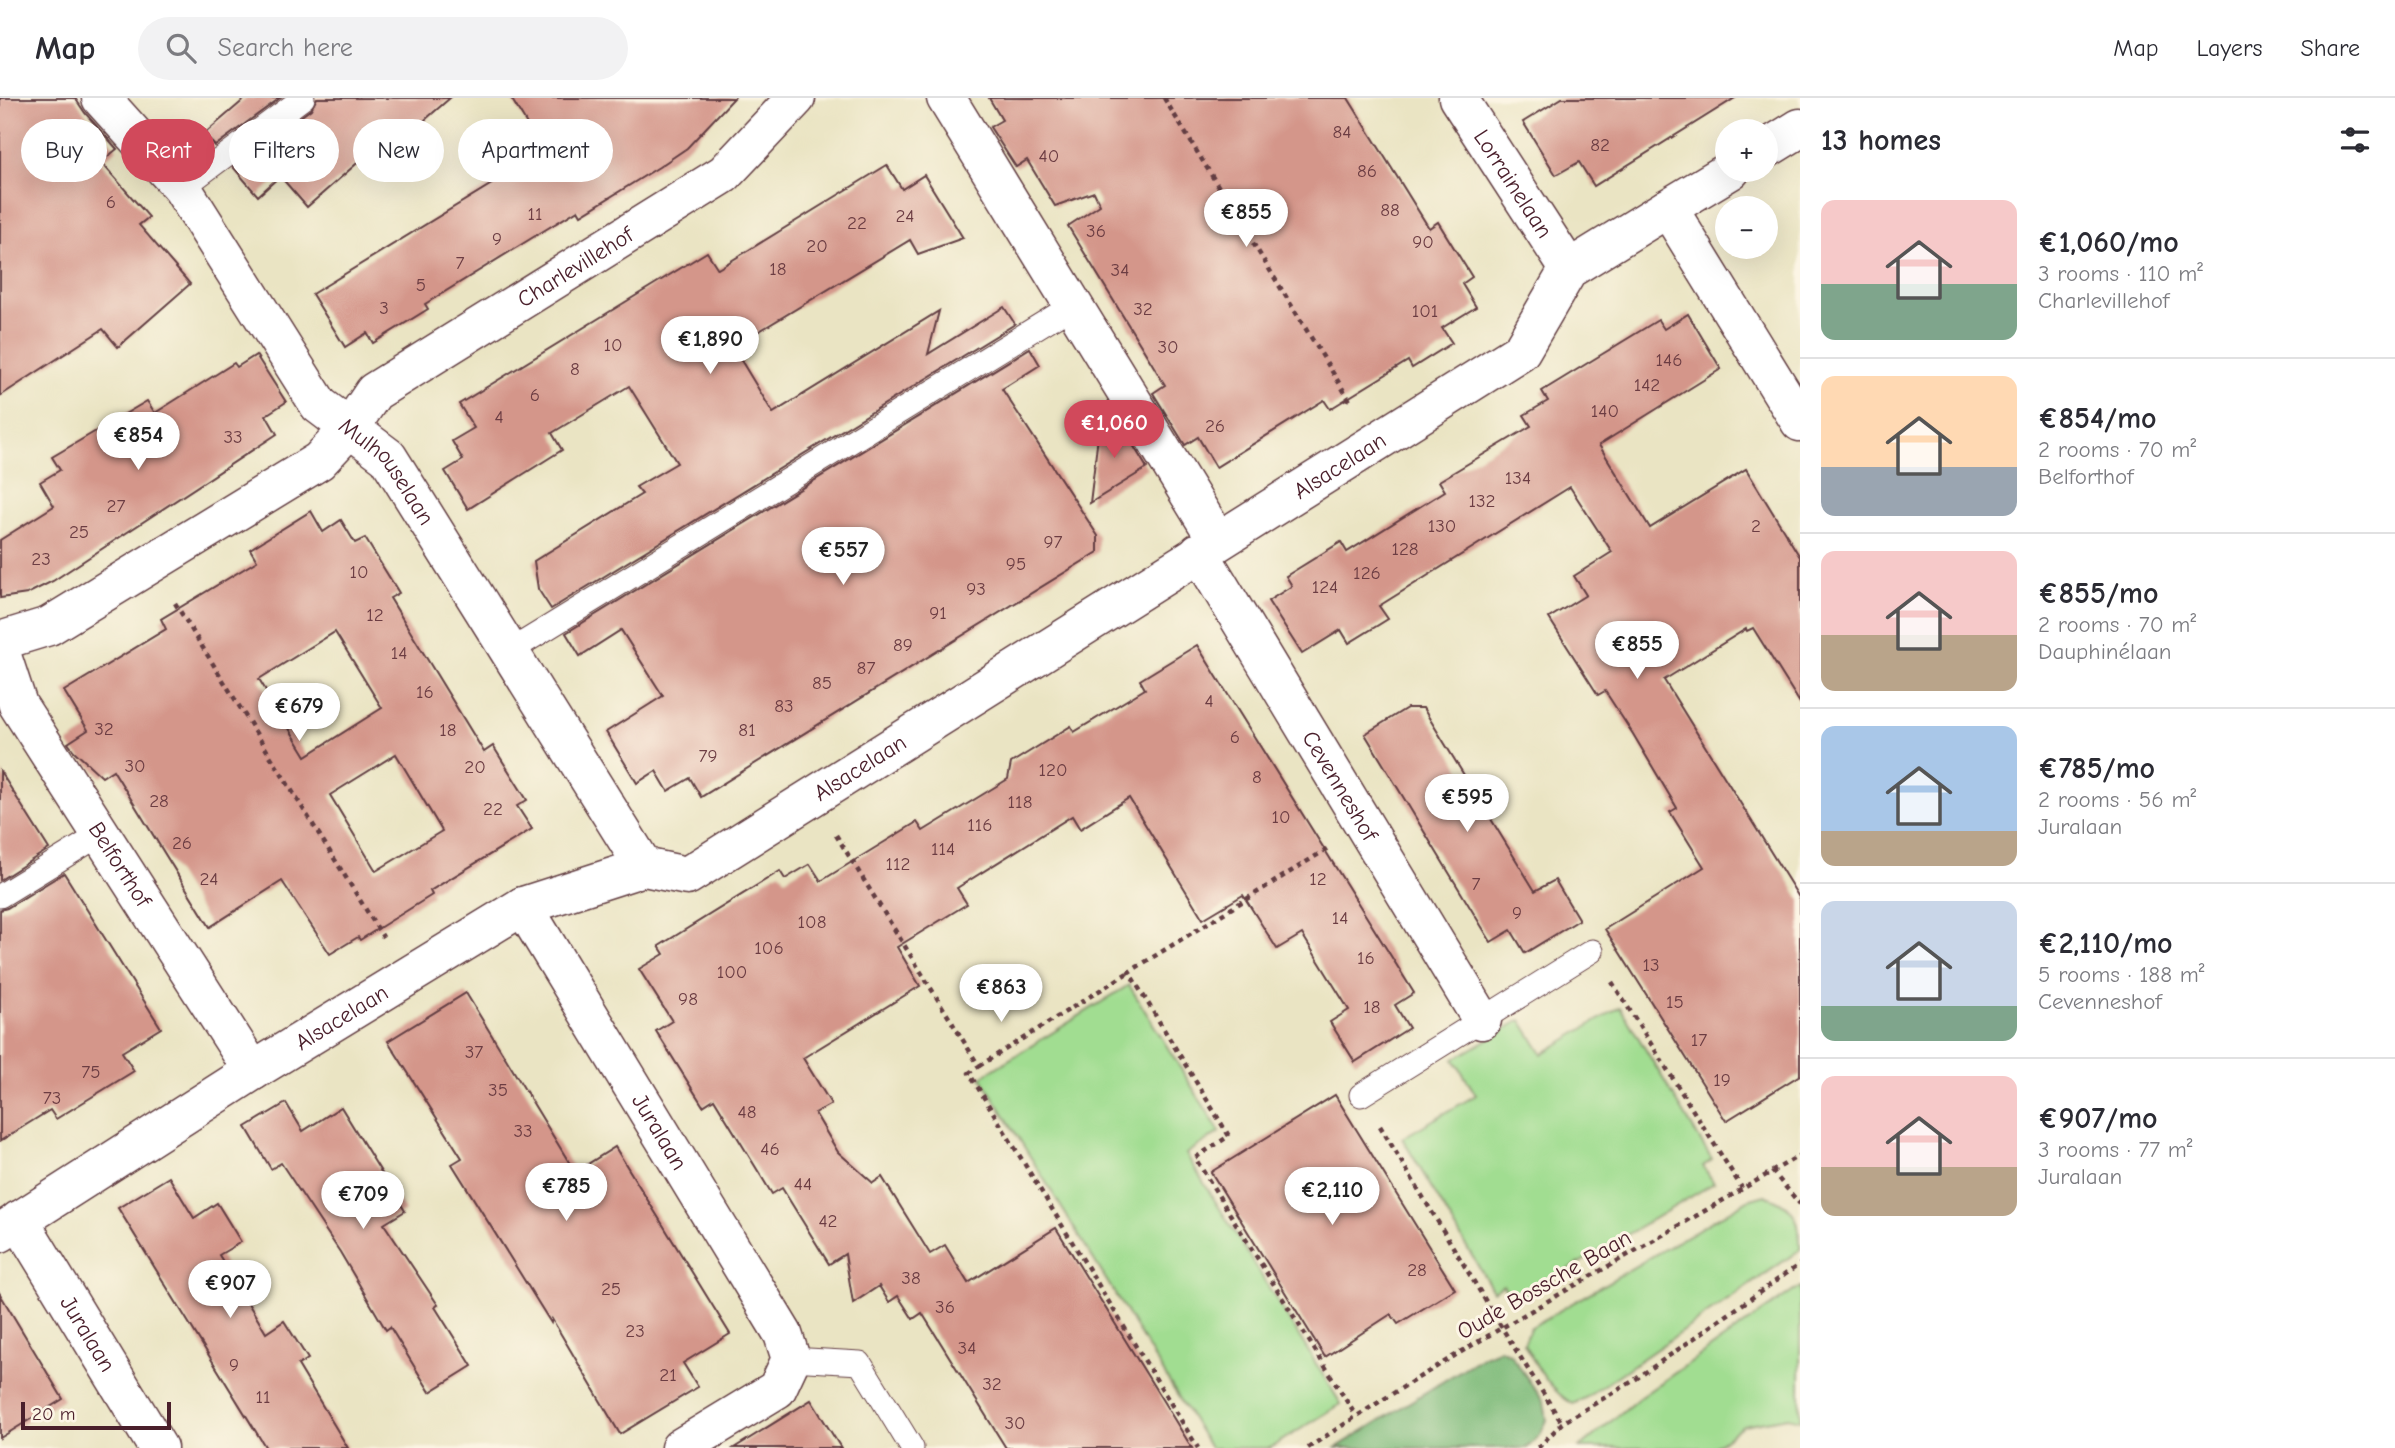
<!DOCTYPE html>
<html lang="en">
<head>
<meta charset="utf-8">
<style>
  body { margin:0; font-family:"Comic Neue",sans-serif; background:#f2f2f3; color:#2b2b33; height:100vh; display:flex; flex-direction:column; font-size:26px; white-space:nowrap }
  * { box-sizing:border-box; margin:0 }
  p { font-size:23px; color:#7c7c81 }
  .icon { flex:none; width:38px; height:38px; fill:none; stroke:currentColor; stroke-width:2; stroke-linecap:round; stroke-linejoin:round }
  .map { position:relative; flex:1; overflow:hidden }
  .panel { display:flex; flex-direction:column; background:#fff; width:595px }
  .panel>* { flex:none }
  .hud { position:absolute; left:21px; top:21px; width:665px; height:63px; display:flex; gap:14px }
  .controls { position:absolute; left:1715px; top:21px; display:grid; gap:14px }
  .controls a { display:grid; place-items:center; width:63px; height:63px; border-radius:50%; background:#fff; box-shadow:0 7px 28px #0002; font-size:35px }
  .scale { position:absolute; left:21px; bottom:18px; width:150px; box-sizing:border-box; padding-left:7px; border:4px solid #4a1f2b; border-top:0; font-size:19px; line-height:24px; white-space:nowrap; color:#4a1f2b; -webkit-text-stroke:5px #fcf5e5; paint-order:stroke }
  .price { position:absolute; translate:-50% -60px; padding:0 16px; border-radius:24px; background:#fff; color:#222; font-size:23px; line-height:46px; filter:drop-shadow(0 2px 4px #0008) }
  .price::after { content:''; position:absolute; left:50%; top:42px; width:21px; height:16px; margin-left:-10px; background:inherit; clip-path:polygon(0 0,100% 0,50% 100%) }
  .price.active { background:#d1495b; color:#fff }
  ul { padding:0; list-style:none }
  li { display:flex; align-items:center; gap:21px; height:175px; padding:0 21px }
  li+li { border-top:2px solid #e1e1e2 }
  li span { display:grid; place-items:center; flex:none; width:196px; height:140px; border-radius:14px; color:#555 }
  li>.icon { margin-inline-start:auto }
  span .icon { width:84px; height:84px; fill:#fffc; stroke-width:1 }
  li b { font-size:30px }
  h2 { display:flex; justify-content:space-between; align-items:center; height:84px; padding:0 21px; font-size:30px }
  .pill { padding:0 24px; border-radius:32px; background:#fff; box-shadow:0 7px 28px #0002; font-size:24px; line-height:63px }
  .pill.active { background:#d1495b; color:#fff }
  header { display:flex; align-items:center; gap:42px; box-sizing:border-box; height:98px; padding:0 35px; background:#fff; border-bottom:2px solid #e1e1e2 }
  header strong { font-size:33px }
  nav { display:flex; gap:38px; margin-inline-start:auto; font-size:24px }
  .search { width:490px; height:63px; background:#f2f2f3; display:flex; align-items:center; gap:18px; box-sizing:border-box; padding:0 24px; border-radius:38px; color:#7c7c81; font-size:26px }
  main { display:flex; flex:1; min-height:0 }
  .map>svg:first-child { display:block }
  .green { fill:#a1dd91; stroke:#767e5e; stroke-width:2 }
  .forest { fill:#80bc7b; stroke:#656e53; stroke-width:2 }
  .building { fill:#d4968a; fill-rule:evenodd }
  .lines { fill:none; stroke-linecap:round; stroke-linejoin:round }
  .lane-casing { stroke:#623d42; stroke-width:25 }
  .street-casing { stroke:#623d42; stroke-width:41 }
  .path { stroke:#623d42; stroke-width:4.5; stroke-dasharray:5 5; stroke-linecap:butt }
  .lane { stroke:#fff; stroke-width:23 }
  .street { stroke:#fff; stroke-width:38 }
  .labels { text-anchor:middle; stroke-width:6; stroke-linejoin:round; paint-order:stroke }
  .number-label { font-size:19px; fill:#6c3d43 }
  .street-label { font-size:23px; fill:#4a1f2b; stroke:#fcf5e5 }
</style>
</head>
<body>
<header>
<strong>Map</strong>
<div class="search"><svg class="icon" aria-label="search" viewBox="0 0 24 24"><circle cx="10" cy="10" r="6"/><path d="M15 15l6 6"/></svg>Search here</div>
<nav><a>Map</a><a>Layers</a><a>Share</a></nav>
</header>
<main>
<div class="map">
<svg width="1800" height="1350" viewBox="0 0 1800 1350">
  <rect width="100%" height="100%" fill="#fcf5e5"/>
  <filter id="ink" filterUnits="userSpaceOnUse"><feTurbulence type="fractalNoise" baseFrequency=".0143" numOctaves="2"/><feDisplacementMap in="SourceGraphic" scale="14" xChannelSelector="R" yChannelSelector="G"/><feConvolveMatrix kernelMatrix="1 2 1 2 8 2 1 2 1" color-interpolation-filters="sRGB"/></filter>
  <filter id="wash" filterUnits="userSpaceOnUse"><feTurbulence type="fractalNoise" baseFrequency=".00686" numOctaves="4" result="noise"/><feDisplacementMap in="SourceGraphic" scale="28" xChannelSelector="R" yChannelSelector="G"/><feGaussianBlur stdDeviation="1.57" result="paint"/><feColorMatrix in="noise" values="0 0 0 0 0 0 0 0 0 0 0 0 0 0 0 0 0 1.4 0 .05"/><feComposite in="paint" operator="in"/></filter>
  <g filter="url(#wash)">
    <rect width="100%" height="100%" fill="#eae4c3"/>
    <g class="green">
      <path d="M1129 887 1220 1034 1186 1056 1341 1306 1270 1350H1210L981 979Z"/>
      <path d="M1620 909 1712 1062 1703 1068 1714 1085 1514 1204 1503 1187 1493 1193 1402 1040 1476 997 1454 961 1521 922 1542 956Z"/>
      <path d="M1765 1097C1796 1109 1800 1120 1800 1152L1587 1299 1573 1306C1549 1292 1537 1269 1524 1246L1530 1230 1748 1102Z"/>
      <path d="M1800 1190V1322L1788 1319 1743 1327 1713 1350H1579L1639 1300 1794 1192Z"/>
    </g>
    <path class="forest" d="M1500 1251 1510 1256 1544 1304 1547 1322 1540 1337 1527 1350H1336L1484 1258Z"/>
    <g id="blocks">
      <g class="building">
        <path d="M0 0H75L85 15 117 51 101 64 149 119 139 127 190 186 118 249 103 231 0 298Z"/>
        <path d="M246 0H280L215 48 204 36Z"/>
        <path d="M317 0H450L387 55 379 46 307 109 280 78 258 98 233 69 311 11Z"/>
        <path d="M511 0H734L687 50 659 69 581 117 578 112 540 135 425 206 428 211 373 245 367 235 345 249 312 196 544 54Z"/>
        <path d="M989 0H1348L1429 130 1438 124 1472 179 1462 186 1476 209 1442 230 1452 245 1412 270 1408 263 1330 311 1324 302 1216 369 1198 339 1185 347 1153 295 1165 287 1068 128 1100 107 1094 94 1055 108 1027 62 1016 69 990 29 1002 22Z"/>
        <path d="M1562 0H1735L1594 88 1579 64 1556 77 1523 24Z"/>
        <path d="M887 67 902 91 924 77 963 140 918 156 910 142 733 249 773 315 939 213 928 256 1004 209 1015 226 551 511 538 491 534 463 642 396 636 389 677 365 629 288 552 335 562 352 468 411 445 373 463 362 452 343 474 330 459 306 707 154 718 171Z"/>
        <path d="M1688 216 1721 271 1599 347 1650 430 1746 371 1800 459V605L1753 530 1747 533 1746 531 1664 582 1800 801V977L1726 1023 1605 831 1704 769 1670 714 1677 710 1633 636 1605 593 1598 597 1549 520 1586 497 1574 478 1612 454 1570 389 1379 508 1388 521 1349 545 1341 532 1302 556 1268 503 1292 488 1286 478 1341 444 1347 454 1445 393 1439 383 1531 328 1524 317 1548 303 1542 293 1658 222 1664 231Z"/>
        <path d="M1030 250 1040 267 1002 291 1098 438V454L701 699 690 680 668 693 656 673 637 685 606 634 663 598 621 532 580 558 566 535Z"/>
        <path d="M256 257 286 304 266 317 277 336 53 483 27 496 0 500V442L54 408 40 384 60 372 52 359 147 303 155 315 234 265 237 269Z"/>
        <path d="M1116 319 1147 370 1090 405 1099 330Z"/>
        <path d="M311 413 323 434 341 422 355 445 365 440 399 495 390 500 413 538 484 654 493 648 527 702 517 708 532 731 430 793 432 797 379 830 360 842 358 839 330 856 282 783 210 829 113 672 102 679 74 653 68 645 88 632 64 593 166 531 161 521 257 463 250 451ZM335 534 382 610 306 658 259 581ZM396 656 442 733 376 773 330 697Z"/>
        <path d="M1197 547 1414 895 1395 907 1409 930 1355 964 1330 924 1349 912 1302 836 1277 851 1243 797 1203 821 1129 700 1080 731 1072 718 957 790 967 806 897 849 920 888 803 960 831 1006 815 1015 838 1054 873 1085 882 1079 930 1156 945 1147 968 1185 1056 1130 1192 1350H1006L922 1215 913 1221 898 1198 889 1204 879 1188 853 1205 845 1156 829 1166 782 1090 772 1096 714 1001 703 1008 656 933 672 923 639 871 664 856 659 848 780 773 785 781 810 766 821 783 917 724 923 733 1008 681 1011 665 1071 628 1074 634 1145 591 1140 582Z"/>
        <path d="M1407 610H1423L1535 793 1555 782 1579 822 1525 855 1511 832 1491 844 1365 636Z"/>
        <path d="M0 673 49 751 0 782Z"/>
        <path d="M64 775 161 930 122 954 134 973 56 1021 50 1012 0 1043V812L7 810Z"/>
        <path d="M466 895 575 1074 615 1049 730 1236 683 1265 698 1289 620 1336 552 1221 551 1225 452 1066 462 1060 388 943Z"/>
        <path d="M1335 997 1455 1191 1398 1226 1391 1216 1325 1259 1211 1074Z"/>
        <path d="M286 1005 303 1033 341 1009 405 1113 384 1126 438 1207 435 1209 472 1268 430 1294 390 1229 386 1232 340 1154 281 1065 271 1071 246 1029Z"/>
        <path d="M169 1079 194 1120 217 1105 241 1144 219 1157 266 1235 284 1223 308 1261 298 1267 348 1350H266L118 1110Z"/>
        <path d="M0 1196 63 1301 0 1340Z"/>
        <path d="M811 1302 841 1350H734Z"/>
      </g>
    </g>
  </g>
  <g filter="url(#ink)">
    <use href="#blocks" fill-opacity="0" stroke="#623d42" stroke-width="2"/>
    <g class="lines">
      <g class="lane-casing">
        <g id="lane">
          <path d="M182 90 303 0"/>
          <path d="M510 553 1073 207"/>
          <path d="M0 798 101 736"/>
          <path d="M1361 997 1592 853"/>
          <path d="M791 1261 860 1265 912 1350"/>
        </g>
      </g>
      <g class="street-casing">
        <g id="street">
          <path id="s1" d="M101 0 182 90 319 307 388 359 644 769"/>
          <path d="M946 0 1218 443"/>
          <path id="s2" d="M1458 0 1569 171"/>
          <path d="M1766 51 1800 30"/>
          <path d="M1731 72 1668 110 1800 324"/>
          <path id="s3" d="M1199 454 1482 922"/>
          <path id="s4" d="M0 543 49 528 319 363 349 331 374 294 724 76 796 0"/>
          <path id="s5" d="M0 552 18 607 253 973"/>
          <path id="s6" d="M523 808 783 1236 791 1261 777 1291 680 1350"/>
          <path id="s7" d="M19 1122 158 1350"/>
          <path id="s8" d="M0 1135 253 973 523 808 644 769 687 778 1521 253 1569 171 1668 110"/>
        </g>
      </g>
      <g class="path">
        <path d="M1164 0 1352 306"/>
        <path d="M175 505 383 839"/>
        <path d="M836 737 979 968 969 975 1198 1350"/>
        <path d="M1327 751 1129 874 1229 1038 1195 1060 1356 1318"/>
        <path d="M1612 884 1742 1090"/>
        <path d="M979 968 1129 874"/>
        <path d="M1380 1028 1502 1230 1562 1325"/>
        <path d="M1772 1073 1800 1106"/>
        <path d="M1308 1350C1467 1244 1636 1155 1800 1057"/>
        <path d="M1538 1350 1562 1325 1633 1283 1800 1166"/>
      </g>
      <use href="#lane" class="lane"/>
      <use href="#street" class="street"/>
    </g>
  </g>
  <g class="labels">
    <g class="number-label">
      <text x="1342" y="40">84</text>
      <text x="1600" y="53">82</text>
      <text x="1049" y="64">40</text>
      <text x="1367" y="79">86</text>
      <text x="111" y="110">6</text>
      <text x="1390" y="118">88</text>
      <text x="535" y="122">11</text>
      <text x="905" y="124">24</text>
      <text x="857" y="131">22</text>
      <text x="1096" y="139">36</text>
      <text x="497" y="147">9</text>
      <text x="1423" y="150">90</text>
      <text x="817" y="154">20</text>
      <text x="460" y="171">7</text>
      <text x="778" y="177">18</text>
      <text x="1120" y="178">34</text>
      <text x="421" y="193">5</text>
      <text x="384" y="216">3</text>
      <text x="1143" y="217">32</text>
      <text x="1425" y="219">101</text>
      <text x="613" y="253">10</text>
      <text x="1168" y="255">30</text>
      <text x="1669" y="268">146</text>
      <text x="575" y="277">8</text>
      <text x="1647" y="293">142</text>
      <text x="535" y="303">6</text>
      <text x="1605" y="319">140</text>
      <text x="499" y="325">4</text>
      <text x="1215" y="334">26</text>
      <text x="233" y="345">33</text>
      <text x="1518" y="386">134</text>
      <text x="1482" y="409">132</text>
      <text x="116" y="414">27</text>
      <text x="1442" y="434">130</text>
      <text x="1756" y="434">2</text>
      <text x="79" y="440">25</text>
      <text x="1053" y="450">97</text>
      <text x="1405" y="457">128</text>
      <text x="41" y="467">23</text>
      <text x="1016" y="472">95</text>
      <text x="359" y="480">10</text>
      <text x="1367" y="481">126</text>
      <text x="1325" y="495">124</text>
      <text x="976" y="497">93</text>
      <text x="938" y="521">91</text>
      <text x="375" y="523">12</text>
      <text x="903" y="553">89</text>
      <text x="399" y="561">14</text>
      <text x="866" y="576">87</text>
      <text x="822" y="591">85</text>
      <text x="425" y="600">16</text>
      <text x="1209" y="609">4</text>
      <text x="784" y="614">83</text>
      <text x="104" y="637">32</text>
      <text x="448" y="638">18</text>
      <text x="747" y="638">81</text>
      <text x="1235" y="645">6</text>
      <text x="708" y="664">79</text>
      <text x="135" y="674">30</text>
      <text x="475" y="675">20</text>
      <text x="1053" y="678">120</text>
      <text x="1257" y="685">8</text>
      <text x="159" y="709">28</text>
      <text x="1020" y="710">118</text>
      <text x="493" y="717">22</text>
      <text x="1281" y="725">10</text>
      <text x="980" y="733">116</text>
      <text x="182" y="751">26</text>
      <text x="943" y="757">114</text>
      <text x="898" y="772">112</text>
      <text x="209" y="787">24</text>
      <text x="1318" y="787">12</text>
      <text x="1476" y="792">7</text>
      <text x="1517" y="821">9</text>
      <text x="1340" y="826">14</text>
      <text x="812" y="830">108</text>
      <text x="769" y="856">106</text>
      <text x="1366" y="866">16</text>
      <text x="1651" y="873">13</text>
      <text x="732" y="880">100</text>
      <text x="688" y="907">98</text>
      <text x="1675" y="910">15</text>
      <text x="1372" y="915">18</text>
      <text x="1699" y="948">17</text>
      <text x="474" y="960">37</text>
      <text x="91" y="980">75</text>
      <text x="1722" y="988">19</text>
      <text x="498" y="998">35</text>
      <text x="52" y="1006">73</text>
      <text x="747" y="1020">48</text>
      <text x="523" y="1039">33</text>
      <text x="770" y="1057">46</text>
      <text x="803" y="1092">44</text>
      <text x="828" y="1129">42</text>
      <text x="1417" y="1178">28</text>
      <text x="911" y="1186">38</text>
      <text x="611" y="1197">25</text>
      <text x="945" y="1215">36</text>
      <text x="635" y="1239">23</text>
      <text x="967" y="1256">34</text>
      <text x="234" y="1273">9</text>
      <text x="668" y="1283">21</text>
      <text x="992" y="1292">32</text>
      <text x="263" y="1305">11</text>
      <text x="1015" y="1331">30</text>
    </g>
    <g class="street-label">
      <text dy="8" stroke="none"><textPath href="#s2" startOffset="102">Lorrainelaan</textPath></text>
      <text dy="8" stroke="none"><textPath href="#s4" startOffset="693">Charlevillehof</textPath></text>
      <text dy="8" stroke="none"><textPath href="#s8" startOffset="1559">Alsacelaan</textPath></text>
      <text dy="8" stroke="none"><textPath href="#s1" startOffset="474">Mulhouselaan</textPath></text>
      <text dy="8" stroke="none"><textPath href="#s8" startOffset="992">Alsacelaan</textPath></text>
      <text dy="8" stroke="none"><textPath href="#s3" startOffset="273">Cevenneshof</textPath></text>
      <text dy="8" stroke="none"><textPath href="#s5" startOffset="247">Belforthof</textPath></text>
      <text dy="8" stroke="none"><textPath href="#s8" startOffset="404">Alsacelaan</textPath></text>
      <text dy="8" stroke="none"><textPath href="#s6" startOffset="264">Juralaan</textPath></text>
      <text transform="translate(1544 1186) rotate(-30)" y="8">Oude Bossche Baan</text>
      <text dy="8" stroke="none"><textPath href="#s7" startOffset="133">Juralaan</textPath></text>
    </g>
  </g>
</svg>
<div class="controls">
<a>+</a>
<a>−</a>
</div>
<div class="scale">20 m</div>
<b class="price" style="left:1246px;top:151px">€855</b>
<b class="price" style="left:710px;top:278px">€1,890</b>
<b class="price active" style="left:1114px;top:362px">€1,060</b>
<b class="price" style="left:138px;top:374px">€854</b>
<b class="price" style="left:843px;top:489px">€557</b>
<b class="price" style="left:1637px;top:583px">€855</b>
<b class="price" style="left:299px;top:645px">€679</b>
<b class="price" style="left:1467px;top:736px">€595</b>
<b class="price" style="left:1001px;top:926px">€863</b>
<b class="price" style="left:566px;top:1125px">€785</b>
<b class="price" style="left:1332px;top:1129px">€2,110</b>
<b class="price" style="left:363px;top:1133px">€709</b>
<b class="price" style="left:230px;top:1222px">€907</b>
<div class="hud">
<a class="pill">Buy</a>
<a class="pill active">Rent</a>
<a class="pill">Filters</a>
<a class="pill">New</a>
<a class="pill">Apartment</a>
</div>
</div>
<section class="panel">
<h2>13 homes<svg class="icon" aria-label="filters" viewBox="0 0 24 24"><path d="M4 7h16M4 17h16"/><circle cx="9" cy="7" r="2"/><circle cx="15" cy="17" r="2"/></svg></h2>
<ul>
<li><span style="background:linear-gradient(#f6c9c9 60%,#7fa58c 0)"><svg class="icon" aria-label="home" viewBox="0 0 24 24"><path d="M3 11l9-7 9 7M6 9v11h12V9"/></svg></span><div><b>€1,060/mo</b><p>3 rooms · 110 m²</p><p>Charlevillehof</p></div></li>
<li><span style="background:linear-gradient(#ffd9b3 65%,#9aa5b1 0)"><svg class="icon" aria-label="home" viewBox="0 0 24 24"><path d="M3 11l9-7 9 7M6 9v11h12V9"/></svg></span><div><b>€854/mo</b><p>2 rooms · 70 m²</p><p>Belforthof</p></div></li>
<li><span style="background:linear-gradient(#f6c9c9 60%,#b9a48a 0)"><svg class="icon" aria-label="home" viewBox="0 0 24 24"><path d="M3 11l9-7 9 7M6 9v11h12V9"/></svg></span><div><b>€855/mo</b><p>2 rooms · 70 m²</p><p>Dauphinélaan</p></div></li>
<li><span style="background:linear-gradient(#a9c7e8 75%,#b9a48a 0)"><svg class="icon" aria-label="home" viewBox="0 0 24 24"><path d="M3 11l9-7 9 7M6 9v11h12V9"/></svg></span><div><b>€785/mo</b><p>2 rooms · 56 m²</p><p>Juralaan</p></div></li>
<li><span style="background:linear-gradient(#c9d6e8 75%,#7fa58c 0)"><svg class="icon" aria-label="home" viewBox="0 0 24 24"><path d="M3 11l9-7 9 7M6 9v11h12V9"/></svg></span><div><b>€2,110/mo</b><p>5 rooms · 188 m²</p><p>Cevenneshof</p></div></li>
<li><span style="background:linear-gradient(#f6c9c9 65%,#b9a48a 0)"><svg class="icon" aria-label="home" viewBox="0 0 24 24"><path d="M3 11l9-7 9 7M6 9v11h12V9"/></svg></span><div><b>€907/mo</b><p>3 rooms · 77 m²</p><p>Juralaan</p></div></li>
</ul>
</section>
</main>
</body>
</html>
